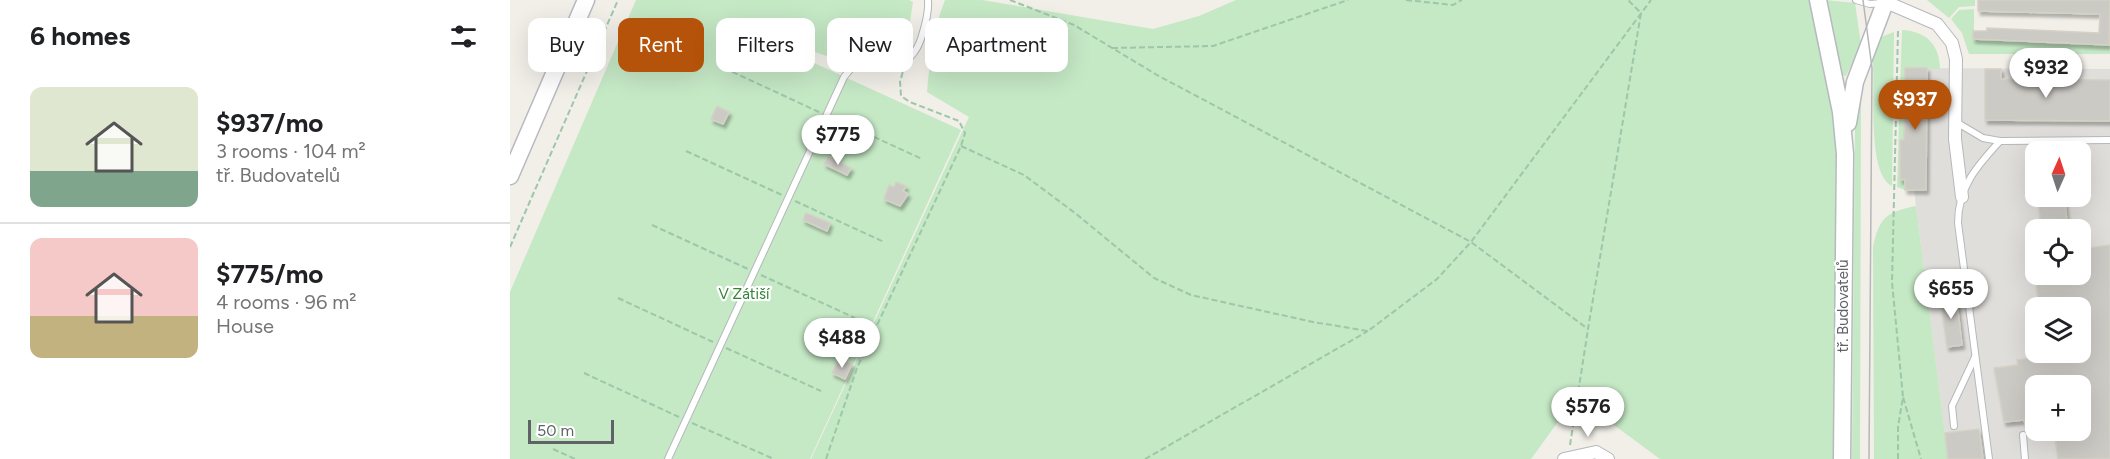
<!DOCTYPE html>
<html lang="en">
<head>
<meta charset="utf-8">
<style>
  body { margin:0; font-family:Figtree,sans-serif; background:#f6f6f6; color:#202124; height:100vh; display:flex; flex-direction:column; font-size:22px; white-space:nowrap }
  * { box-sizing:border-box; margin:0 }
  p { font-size:20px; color:#757577 }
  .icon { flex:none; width:33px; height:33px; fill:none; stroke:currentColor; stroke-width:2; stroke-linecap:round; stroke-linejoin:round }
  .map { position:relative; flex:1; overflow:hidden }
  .side { display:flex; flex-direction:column; background:#fff; width:510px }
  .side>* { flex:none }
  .top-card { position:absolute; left:18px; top:18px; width:570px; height:54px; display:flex; gap:12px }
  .needle { width:39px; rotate:3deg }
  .tools { position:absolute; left:1515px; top:141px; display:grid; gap:12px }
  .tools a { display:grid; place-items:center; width:66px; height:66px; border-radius:12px; background:#fff; box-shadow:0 6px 24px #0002; font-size:30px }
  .scale { position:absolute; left:18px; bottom:15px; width:86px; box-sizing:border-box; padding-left:6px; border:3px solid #5f6368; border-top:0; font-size:16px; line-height:21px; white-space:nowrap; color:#5f6368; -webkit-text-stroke:4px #fff; paint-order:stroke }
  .price { position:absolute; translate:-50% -51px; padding:0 14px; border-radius:21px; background:#fff; color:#222; font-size:20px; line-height:39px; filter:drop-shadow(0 2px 3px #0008) }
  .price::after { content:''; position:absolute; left:50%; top:36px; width:18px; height:14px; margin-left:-9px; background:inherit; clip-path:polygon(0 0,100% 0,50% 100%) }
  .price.selected { background:#b45309; color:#fff }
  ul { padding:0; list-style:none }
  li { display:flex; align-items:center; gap:18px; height:150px; padding:0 30px }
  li+li { border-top:2px solid #e0e0e0 }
  li span { display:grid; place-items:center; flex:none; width:168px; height:120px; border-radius:12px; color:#555 }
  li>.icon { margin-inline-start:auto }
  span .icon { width:72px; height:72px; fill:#fffc; stroke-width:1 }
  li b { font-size:26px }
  h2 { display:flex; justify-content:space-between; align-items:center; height:72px; padding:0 30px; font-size:26px }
  .pill { padding:0 21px; border-radius:12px; background:#fff; box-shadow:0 6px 24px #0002; font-size:21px; line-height:54px }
  .pill.selected { background:#b45309; color:#fff }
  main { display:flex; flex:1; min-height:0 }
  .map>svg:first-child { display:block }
  .industrial { fill:#e0deda; fill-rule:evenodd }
  .green { fill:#c5e8c5 }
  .building { fill:#cccac5; stroke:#d6d1c6; stroke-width:1.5; filter:url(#shadow) }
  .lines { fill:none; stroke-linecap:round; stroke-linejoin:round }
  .lane-casing { stroke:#b5b8bc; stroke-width:8 }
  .street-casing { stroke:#b5b8bc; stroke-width:14 }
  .secondary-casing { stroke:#b6babf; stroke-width:19 }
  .path { stroke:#9cc7a9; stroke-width:2; stroke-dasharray:6 3; stroke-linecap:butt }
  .lane { stroke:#fff; stroke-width:6 }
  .street { stroke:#fff; stroke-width:12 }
  .secondary { stroke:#fff; stroke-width:16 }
  .tram { stroke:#b6b7b8; stroke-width:1.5 }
  .labels { text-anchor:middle; stroke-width:4.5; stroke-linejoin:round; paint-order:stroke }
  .park-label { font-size:15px; fill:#348238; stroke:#fff }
  .street-label { font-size:15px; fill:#5f6368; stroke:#fff }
</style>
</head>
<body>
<main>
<section class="side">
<h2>6 homes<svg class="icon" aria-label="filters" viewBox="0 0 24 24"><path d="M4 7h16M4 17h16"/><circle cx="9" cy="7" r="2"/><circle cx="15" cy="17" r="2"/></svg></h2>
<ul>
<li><span style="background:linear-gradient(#dfe7d0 70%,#7fa58c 0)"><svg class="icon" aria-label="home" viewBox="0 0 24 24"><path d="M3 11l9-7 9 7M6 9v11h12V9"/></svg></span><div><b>$937/mo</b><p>3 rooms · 104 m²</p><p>tř. Budovatelů</p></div></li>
<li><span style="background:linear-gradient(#f6c9c9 65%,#c2b280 0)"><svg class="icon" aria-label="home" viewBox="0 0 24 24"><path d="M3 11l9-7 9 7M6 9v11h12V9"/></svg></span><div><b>$775/mo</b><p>4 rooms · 96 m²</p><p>House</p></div></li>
</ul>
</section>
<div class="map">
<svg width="1600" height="459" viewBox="0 0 1600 459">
  <defs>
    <filter id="shadow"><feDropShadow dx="2.5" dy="4" stdDeviation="1.5" flood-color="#0004"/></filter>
  </defs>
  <rect width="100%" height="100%" fill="#f1efe8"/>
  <path class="industrial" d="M1395 68 1600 69V459H1438L1404 190 1390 180V140L1394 139ZM1526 152H1570V196H1526ZM1526 230H1570V274H1526ZM1526 308H1570V352H1526ZM1526 386H1570V430H1526Z"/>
  <g class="green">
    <path d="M126 0H399L403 2 397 41 340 51 323 58 223 26 451 130 300 459H0V292Z"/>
    <path d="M435 0H472L643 29 689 16 726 0H1301L1322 111 1326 154 1324 459H1150L1066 397 1021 459H301L459 117 417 92C420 60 423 30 435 0Z"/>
    <path d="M1315 0 1345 3 1351 45 1336 76 1331 75Z"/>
    <path d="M1417 0H1465V6L1449 7 1439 18Z"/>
    <path d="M1464 9V39L1599 45 1600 54H1459L1452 33 1441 19 1449 10Z"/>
    <path d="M1392 30C1416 31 1430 45 1430 69L1395 68 1394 140H1391V180L1395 179V190L1387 187Z"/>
    <path d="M1384 32 1382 186C1355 172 1367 82 1362 52L1371 37Z"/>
    <path d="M1351 86 1350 459H1342L1345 126Z"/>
    <path d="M1406 206 1438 459H1364L1363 247C1369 217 1377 212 1406 206Z"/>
  </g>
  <g class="building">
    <path d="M1468 0H1600L1599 45 1463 39V31H1477V28L1589 33 1590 14 1468 11Z"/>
    <path d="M1395 68H1417L1416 190H1395V179L1390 180V140H1394Z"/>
    <path d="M1475 69H1491V79L1600 80V121L1475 120Z"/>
    <path d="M207 106 219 112 213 124 201 119Z"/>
    <path d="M318 157 341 168 337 175 314 164Z"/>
    <path d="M386 182 396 186 393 191 398 194 390 206 374 199 379 185 384 187Z"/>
    <path d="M1527 196H1554L1558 230H1532Z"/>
    <path d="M296 213 320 223 317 231 293 220Z"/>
    <path d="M1600 245V459H1548L1544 430H1570V386H1526V430L1517 431 1514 420 1494 422 1484 368 1508 365 1507 360 1530 357 1529 352H1570V308H1529L1525 274H1570V249Z"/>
    <path d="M1446 294 1452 345 1437 347 1430 296Z"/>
    <path d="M329 359 342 364 335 379 322 373Z"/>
    <path d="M1469 429 1473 459H1438L1435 433Z"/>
  </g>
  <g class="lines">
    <g class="lane-casing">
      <g id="lane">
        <path d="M1346 0 1360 4 1372 3"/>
        <path d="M1446 122 1473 138 1490 141"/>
        <path d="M1444 426 1442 406 1465 357"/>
        <path d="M1513 435 1515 459"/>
        <path d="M158 459 334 77 343 66C377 68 403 72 413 32 416 22 419 11 418 0"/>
        <path d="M1479 459 1448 223C1448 187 1467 166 1490 141L1600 140"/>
      </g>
    </g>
    <g class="street-casing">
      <g id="street">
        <path d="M1376 2 1427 24 1442 43 1446 59 1445 139 1452 197"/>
        <path d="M1054 459 1086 452 1098 459"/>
      </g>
    </g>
    <g class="secondary-casing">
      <g id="secondary">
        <path d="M1308 0 1331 112 1335 154 1332 459"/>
        <path d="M1338 123 1345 82 1376 0"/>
        <path d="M0 176 76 0"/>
      </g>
    </g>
    <g class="path">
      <path d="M500 0 564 25 647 75 961 242 1078 329 1131 13 1118 0"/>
      <path d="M896 0 943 5 952 0"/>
      <path d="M1388 31 1382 282 1393 397"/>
      <path d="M602 48 703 46 838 0"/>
      <path d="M214 68 309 112"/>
      <path d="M323 118 412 159"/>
      <path d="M451 146 514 175 565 213 644 278 681 295 803 322 858 331 927 279 961 242 1141 0"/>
      <path d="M176 151 272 195"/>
      <path d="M285 201 374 242"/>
      <path d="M142 225 238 269"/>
      <path d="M0 247 108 0"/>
      <path d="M251 275 345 318"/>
      <path d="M108 298 203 342"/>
      <path d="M216 348 311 391"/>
      <path d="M74 373 169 417"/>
      <path d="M182 423 264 459"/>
      <path d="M1060 445 1078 329"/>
      <path d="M43 449 65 459"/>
      <path d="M316 459 347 368 451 146 455 133 449 121 400 102 391 96 390 82 393 71"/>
      <path d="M635 459 858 331"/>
      <path d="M1388 459V427L1393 397 1411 459"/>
    </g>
    <use href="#lane" class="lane"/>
    <use href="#street" class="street"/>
    <use href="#secondary" class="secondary"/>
    <path class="tram" d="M1353 0 1362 68 1359 459"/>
  </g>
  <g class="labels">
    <g class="park-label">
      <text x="234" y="299">V Zátiší</text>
    </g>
    <g class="street-label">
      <text transform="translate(1333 306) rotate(-90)" y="5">tř. Budovatelů</text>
    </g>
  </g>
</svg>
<div class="tools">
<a><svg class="needle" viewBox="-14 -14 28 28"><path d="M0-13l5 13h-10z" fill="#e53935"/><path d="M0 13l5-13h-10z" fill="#757577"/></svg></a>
<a><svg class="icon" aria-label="locate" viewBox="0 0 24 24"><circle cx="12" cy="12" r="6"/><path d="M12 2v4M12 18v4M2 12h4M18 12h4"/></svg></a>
<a><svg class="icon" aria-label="layers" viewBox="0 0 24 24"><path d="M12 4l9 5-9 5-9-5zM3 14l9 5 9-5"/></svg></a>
<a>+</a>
</div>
<div class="scale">50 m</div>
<b class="price" style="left:1536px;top:99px">$932</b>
<b class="price selected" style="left:1405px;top:131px">$937</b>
<b class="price" style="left:328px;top:166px">$775</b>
<b class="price" style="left:1441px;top:320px">$655</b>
<b class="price" style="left:332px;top:369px">$488</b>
<b class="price" style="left:1078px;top:438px">$576</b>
<div class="top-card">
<a class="pill">Buy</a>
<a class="pill selected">Rent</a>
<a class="pill">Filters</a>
<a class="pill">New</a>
<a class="pill">Apartment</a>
</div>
</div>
</main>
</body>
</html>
